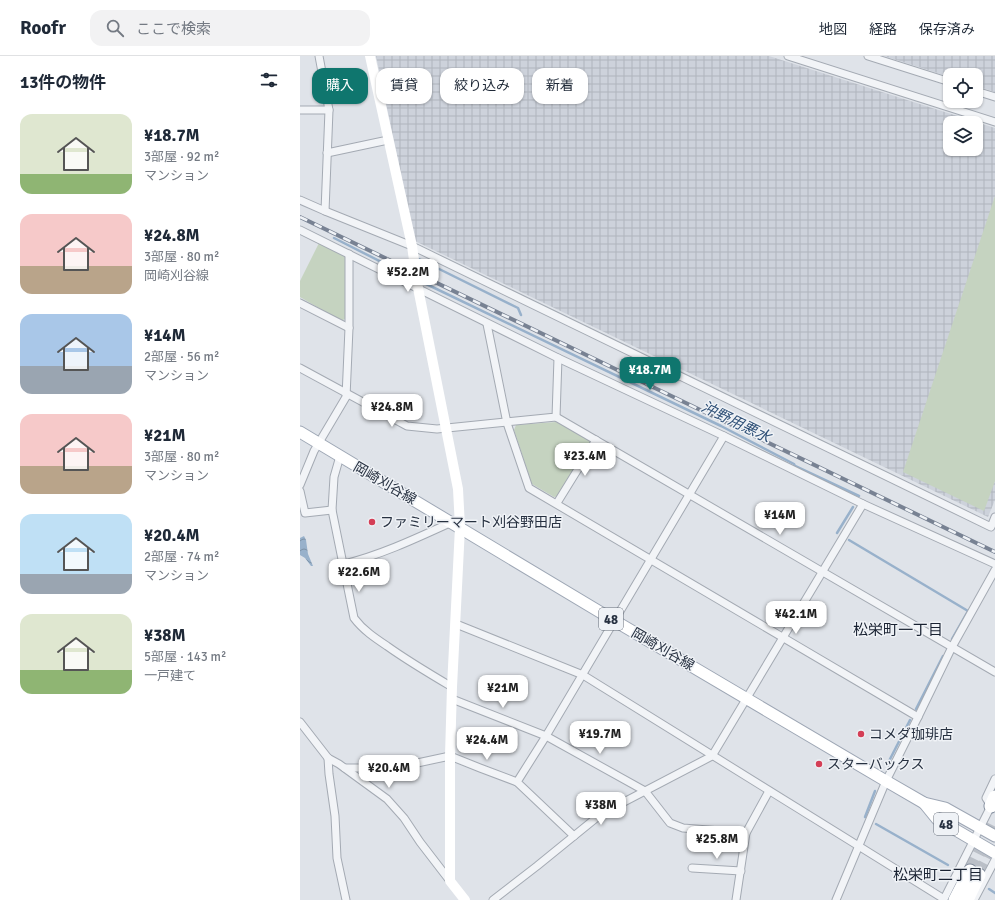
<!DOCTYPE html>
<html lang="ja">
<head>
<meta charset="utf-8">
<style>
  body { margin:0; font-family:Signika,"Noto Sans JP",sans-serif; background:#f2f2f3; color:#1f2937; height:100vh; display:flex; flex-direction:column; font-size:15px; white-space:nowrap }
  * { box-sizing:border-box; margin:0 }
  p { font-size:13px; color:#747a83 }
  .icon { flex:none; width:22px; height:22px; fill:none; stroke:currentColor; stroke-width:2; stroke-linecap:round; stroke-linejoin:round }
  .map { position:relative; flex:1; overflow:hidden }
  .drawer { display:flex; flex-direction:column; background:#fff; width:300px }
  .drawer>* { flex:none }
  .banner { position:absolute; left:12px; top:12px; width:380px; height:36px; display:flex; gap:8px }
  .tools { position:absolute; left:643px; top:12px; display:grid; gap:8px }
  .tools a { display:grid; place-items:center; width:40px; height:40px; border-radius:8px; background:#fff; box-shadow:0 1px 3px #0004; font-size:20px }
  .price { position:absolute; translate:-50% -34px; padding:0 9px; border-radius:8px; background:#fff; color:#222; font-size:13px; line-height:26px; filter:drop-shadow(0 1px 2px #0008) }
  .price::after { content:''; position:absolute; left:50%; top:24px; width:12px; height:9px; margin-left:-6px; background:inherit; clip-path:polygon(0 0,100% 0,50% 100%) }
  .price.current { background:#0f766e; color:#fff }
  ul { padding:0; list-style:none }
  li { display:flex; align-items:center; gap:12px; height:100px; padding:0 20px }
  li span { display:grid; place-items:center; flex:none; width:112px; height:80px; border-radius:12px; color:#555 }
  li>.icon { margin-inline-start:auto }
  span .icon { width:48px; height:48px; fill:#fffc; stroke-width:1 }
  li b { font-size:17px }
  h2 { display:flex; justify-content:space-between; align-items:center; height:48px; padding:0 20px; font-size:17px }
  .tag { padding:0 14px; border-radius:12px; background:#fff; box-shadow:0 1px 3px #0004; font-size:14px; line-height:36px }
  .tag.current { background:#0f766e; color:#fff }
  header { display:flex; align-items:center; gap:24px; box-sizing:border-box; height:56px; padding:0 20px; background:#fff; border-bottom:1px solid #e0e1e3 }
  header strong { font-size:19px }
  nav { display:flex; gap:22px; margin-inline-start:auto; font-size:14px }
  .search { width:280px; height:36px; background:#f2f2f3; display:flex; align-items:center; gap:10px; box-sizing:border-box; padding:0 14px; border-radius:12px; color:#747a83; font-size:15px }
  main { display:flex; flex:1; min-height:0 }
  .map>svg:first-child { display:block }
  .industrial { fill:url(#industrial-grid); fill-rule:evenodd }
  .park { fill:#c5d3c0 }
  .water { fill:url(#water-waves) }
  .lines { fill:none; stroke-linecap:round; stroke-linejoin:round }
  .stream { stroke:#98b1cb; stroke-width:2.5 }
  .highway-tunnel { stroke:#babfc7; stroke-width:13; stroke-dasharray:13 6; stroke-linecap:butt }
  .street-casing { stroke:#a4aab3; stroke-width:9 }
  .primary-casing { stroke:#9ea7b5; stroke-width:13 }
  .highway-casing { stroke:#8690a0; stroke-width:15 }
  .street { stroke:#f2f4f7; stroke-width:7 }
  .secondary { stroke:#fff; stroke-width:10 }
  .primary { stroke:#fff; stroke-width:11 }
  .highway { stroke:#fff; stroke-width:13 }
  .rail-casing { stroke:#788293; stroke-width:4 }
  .rail { stroke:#eff2f6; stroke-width:2.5; stroke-dasharray:8; stroke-linecap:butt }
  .poi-dot { fill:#d43e56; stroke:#eff2f6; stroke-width:1.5 }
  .labels { text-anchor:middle; stroke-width:3; stroke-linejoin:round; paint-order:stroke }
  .shield { fill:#eff2f6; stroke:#636b77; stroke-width:1 }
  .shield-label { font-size:13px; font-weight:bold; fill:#273141 }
  .street-label { font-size:14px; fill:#273141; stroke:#eff2f6 }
  .poi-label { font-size:14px; fill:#273141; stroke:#eff2f6; text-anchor:start }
  .water-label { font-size:15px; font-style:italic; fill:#2f5077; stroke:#eff2f6 }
  .neighbourhood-label { font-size:15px; fill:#192232; stroke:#eff2f6 }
</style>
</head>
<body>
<header>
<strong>Roofr</strong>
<div class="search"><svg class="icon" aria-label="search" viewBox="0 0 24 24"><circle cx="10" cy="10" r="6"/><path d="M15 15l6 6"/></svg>ここで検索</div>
<nav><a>地図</a><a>経路</a><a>保存済み</a></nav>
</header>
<main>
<section class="drawer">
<h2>13件の物件<svg class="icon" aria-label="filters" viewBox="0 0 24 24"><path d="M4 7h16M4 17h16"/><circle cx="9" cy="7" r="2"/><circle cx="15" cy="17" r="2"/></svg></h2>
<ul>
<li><span style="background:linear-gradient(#dfe7d0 75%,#8fb573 0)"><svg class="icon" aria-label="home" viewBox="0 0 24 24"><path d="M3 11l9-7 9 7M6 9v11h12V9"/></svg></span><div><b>¥18.7M</b><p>3部屋 · 92 m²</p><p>マンション</p></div></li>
<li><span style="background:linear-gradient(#f6c9c9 65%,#b9a48a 0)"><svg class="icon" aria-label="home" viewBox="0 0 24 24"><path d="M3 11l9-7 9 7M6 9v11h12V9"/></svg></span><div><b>¥24.8M</b><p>3部屋 · 80 m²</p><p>岡崎刈谷線</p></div></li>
<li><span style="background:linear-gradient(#a9c7e8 65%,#9aa5b1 0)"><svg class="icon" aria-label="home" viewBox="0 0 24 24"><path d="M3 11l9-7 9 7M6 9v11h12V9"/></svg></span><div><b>¥14M</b><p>2部屋 · 56 m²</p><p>マンション</p></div></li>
<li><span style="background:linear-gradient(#f6c9c9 65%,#b9a48a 0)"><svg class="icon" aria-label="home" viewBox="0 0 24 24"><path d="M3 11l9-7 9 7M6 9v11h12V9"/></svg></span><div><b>¥21M</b><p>3部屋 · 80 m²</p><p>マンション</p></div></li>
<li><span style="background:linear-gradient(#bfe0f5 75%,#9aa5b1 0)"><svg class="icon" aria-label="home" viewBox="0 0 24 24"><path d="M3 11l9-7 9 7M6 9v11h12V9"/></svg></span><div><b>¥20.4M</b><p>2部屋 · 74 m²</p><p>マンション</p></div></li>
<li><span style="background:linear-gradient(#dfe7d0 70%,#8fb573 0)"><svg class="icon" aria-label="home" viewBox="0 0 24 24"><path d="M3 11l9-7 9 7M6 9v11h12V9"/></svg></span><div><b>¥38M</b><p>5部屋 · 143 m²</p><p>一戸建て</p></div></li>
</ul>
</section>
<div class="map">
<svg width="695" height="844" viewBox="0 0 695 844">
  <defs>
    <pattern id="industrial-grid" width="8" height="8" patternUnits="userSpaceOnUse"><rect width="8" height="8" fill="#cdd2db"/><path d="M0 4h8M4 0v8" fill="none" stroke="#b0b5bd"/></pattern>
    <pattern id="water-waves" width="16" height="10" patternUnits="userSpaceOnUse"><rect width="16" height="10" fill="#98b1cb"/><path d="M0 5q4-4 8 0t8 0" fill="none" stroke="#7c91a6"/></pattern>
  </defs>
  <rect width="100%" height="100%" fill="#dfe3e9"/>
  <g class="industrial">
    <path d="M76 0H469L695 72V444L688 461 115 185ZM650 67H676V93H650Z"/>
    <path d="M584 0H695V36L676 30V19H650V21Z"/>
  </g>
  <g class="park">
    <path d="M695 140V425L684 455 603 416Z"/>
    <path d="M19 187 46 200 45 263 41 265 0 241V225Z"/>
    <path d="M256 366 290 384V389L259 440 254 441 232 428 214 374 216 369Z"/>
  </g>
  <path class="water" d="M4 480 6 484 8 498 13 510H11L5 502 0 499V482Z"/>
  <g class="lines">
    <g class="stream">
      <path d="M34 182 113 222"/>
      <path d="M119 203 218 252 221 259"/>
      <path d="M120 225 421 370 494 408 495 410 559 440"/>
      <path d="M537 477 553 451"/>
      <path d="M549 484 668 555 652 583"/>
      <path d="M616 653 643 600"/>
      <path d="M588 707 610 664"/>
      <path d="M565 761 575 735"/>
      <path d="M576 768 648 809"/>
      <path d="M689 833 695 837"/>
    </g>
    <g class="highway-tunnel">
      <path d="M670 815 695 764"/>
      <path d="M679 819 695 788"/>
    </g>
    <g class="street-casing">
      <g id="street">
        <path d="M19 0 29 54 25 155"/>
        <path d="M488 0 695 66"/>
        <path d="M568 0 650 26"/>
        <path d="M676 35 695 41"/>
        <path d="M0 54H29"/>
        <path d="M27 97 88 84"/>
        <path d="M0 144 25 155 112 190 691 471 695 461"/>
        <path d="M0 174 258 302 424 380 563 448 695 508"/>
        <path d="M0 247 49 272"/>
        <path d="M187 268 207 367 229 432 618 661 586 725 536 844"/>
        <path d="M0 312 107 370 137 373 256 361 258 302"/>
        <path d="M256 361 695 616"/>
        <path d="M40 400 34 421 32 454 54 562C63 574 75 582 87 590 108 605 130 618 152 631"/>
        <path d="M0 429 14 395 46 341 49 272V198"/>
        <path d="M0 435 5 457 32 454"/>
        <path d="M257 447 296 384"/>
        <path d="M44 508C81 499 117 482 152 466"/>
        <path d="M156 568 283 619 644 843 691 750 686 742 695 723"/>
        <path d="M152 643 246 680 345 735 370 767 383 772 446 777"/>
        <path d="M618 661 652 591 695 514"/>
        <path d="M0 666 28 702 39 708 87 743 104 762 120 786 150 825"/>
        <path d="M28 702 29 718 35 760 37 802 46 844"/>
        <path d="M45 712H94L150 700 180 712 217 726"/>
        <path d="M274 780 217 726 246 680 424 380"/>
        <path d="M392 812 441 815"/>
        <path d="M193 844 237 810 301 758 412 700 563 448"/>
        <path d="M436 844 446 777 469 735"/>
        <path d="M674 844 695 804"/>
      </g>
    </g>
    <g class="primary-casing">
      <g id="primary">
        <path d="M0 376 315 565 586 725 624 747 645 752 695 780"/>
        <path d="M624 747 637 763 695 797"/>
      </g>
    </g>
    <g class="highway-casing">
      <g id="highway">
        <path d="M691 750 695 741"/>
        <path d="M655 844 670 815"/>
        <path d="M667 844 679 819"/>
      </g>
    </g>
    <use href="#street" class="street"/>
    <path class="secondary" d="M70 0 112 190 118 232 158 433 160 471 152 631 150 700V825L165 844"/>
    <use href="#primary" class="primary"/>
    <use href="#highway" class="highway"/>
    <g class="rail-casing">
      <path id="rail" d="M0 161 695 496"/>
    </g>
    <use href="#rail" class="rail"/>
  </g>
  <g class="poi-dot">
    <circle cx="72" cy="466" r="4"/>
    <circle cx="561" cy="678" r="4"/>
    <circle cx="519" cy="708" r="4"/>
  </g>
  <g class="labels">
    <g class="shield">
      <rect x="299" y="552" width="24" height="22" rx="3"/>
      <rect x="634" y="757" width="24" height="22" rx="3"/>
    </g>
    <g class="shield-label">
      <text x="311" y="568">48</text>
      <text x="646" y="773">48</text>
    </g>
    <g class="street-label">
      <text transform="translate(85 427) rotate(30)" y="5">岡崎刈谷線</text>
      <text transform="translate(363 593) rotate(30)" y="5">岡崎刈谷線</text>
    </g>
    <g class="poi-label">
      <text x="80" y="471">ファミリーマート刈谷野田店</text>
      <text x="569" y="683">コメダ珈琲店</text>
      <text x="527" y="713">スターバックス</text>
    </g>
    <g class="water-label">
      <text transform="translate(436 366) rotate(26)" y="5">沖野用悪水</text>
    </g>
    <g class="neighbourhood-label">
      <text x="598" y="579">松栄町一丁目</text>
      <text x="638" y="824">松栄町二丁目</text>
    </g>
  </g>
</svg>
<div class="tools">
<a><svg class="icon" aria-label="locate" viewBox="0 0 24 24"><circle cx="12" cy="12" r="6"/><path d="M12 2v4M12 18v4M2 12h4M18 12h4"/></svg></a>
<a><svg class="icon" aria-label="layers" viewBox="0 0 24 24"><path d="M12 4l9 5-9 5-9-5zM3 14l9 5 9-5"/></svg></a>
</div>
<b class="price" style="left:108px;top:237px">¥52.2M</b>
<b class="price current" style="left:350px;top:335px">¥18.7M</b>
<b class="price" style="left:92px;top:372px">¥24.8M</b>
<b class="price" style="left:285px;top:421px">¥23.4M</b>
<b class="price" style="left:480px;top:480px">¥14M</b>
<b class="price" style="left:59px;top:537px">¥22.6M</b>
<b class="price" style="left:496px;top:579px">¥42.1M</b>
<b class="price" style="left:203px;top:653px">¥21M</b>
<b class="price" style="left:300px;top:699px">¥19.7M</b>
<b class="price" style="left:187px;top:705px">¥24.4M</b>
<b class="price" style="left:89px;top:733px">¥20.4M</b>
<b class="price" style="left:301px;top:770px">¥38M</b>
<b class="price" style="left:417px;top:804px">¥25.8M</b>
<div class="banner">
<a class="tag current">購入</a>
<a class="tag">賃貸</a>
<a class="tag">絞り込み</a>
<a class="tag">新着</a>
</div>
</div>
</main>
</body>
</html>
